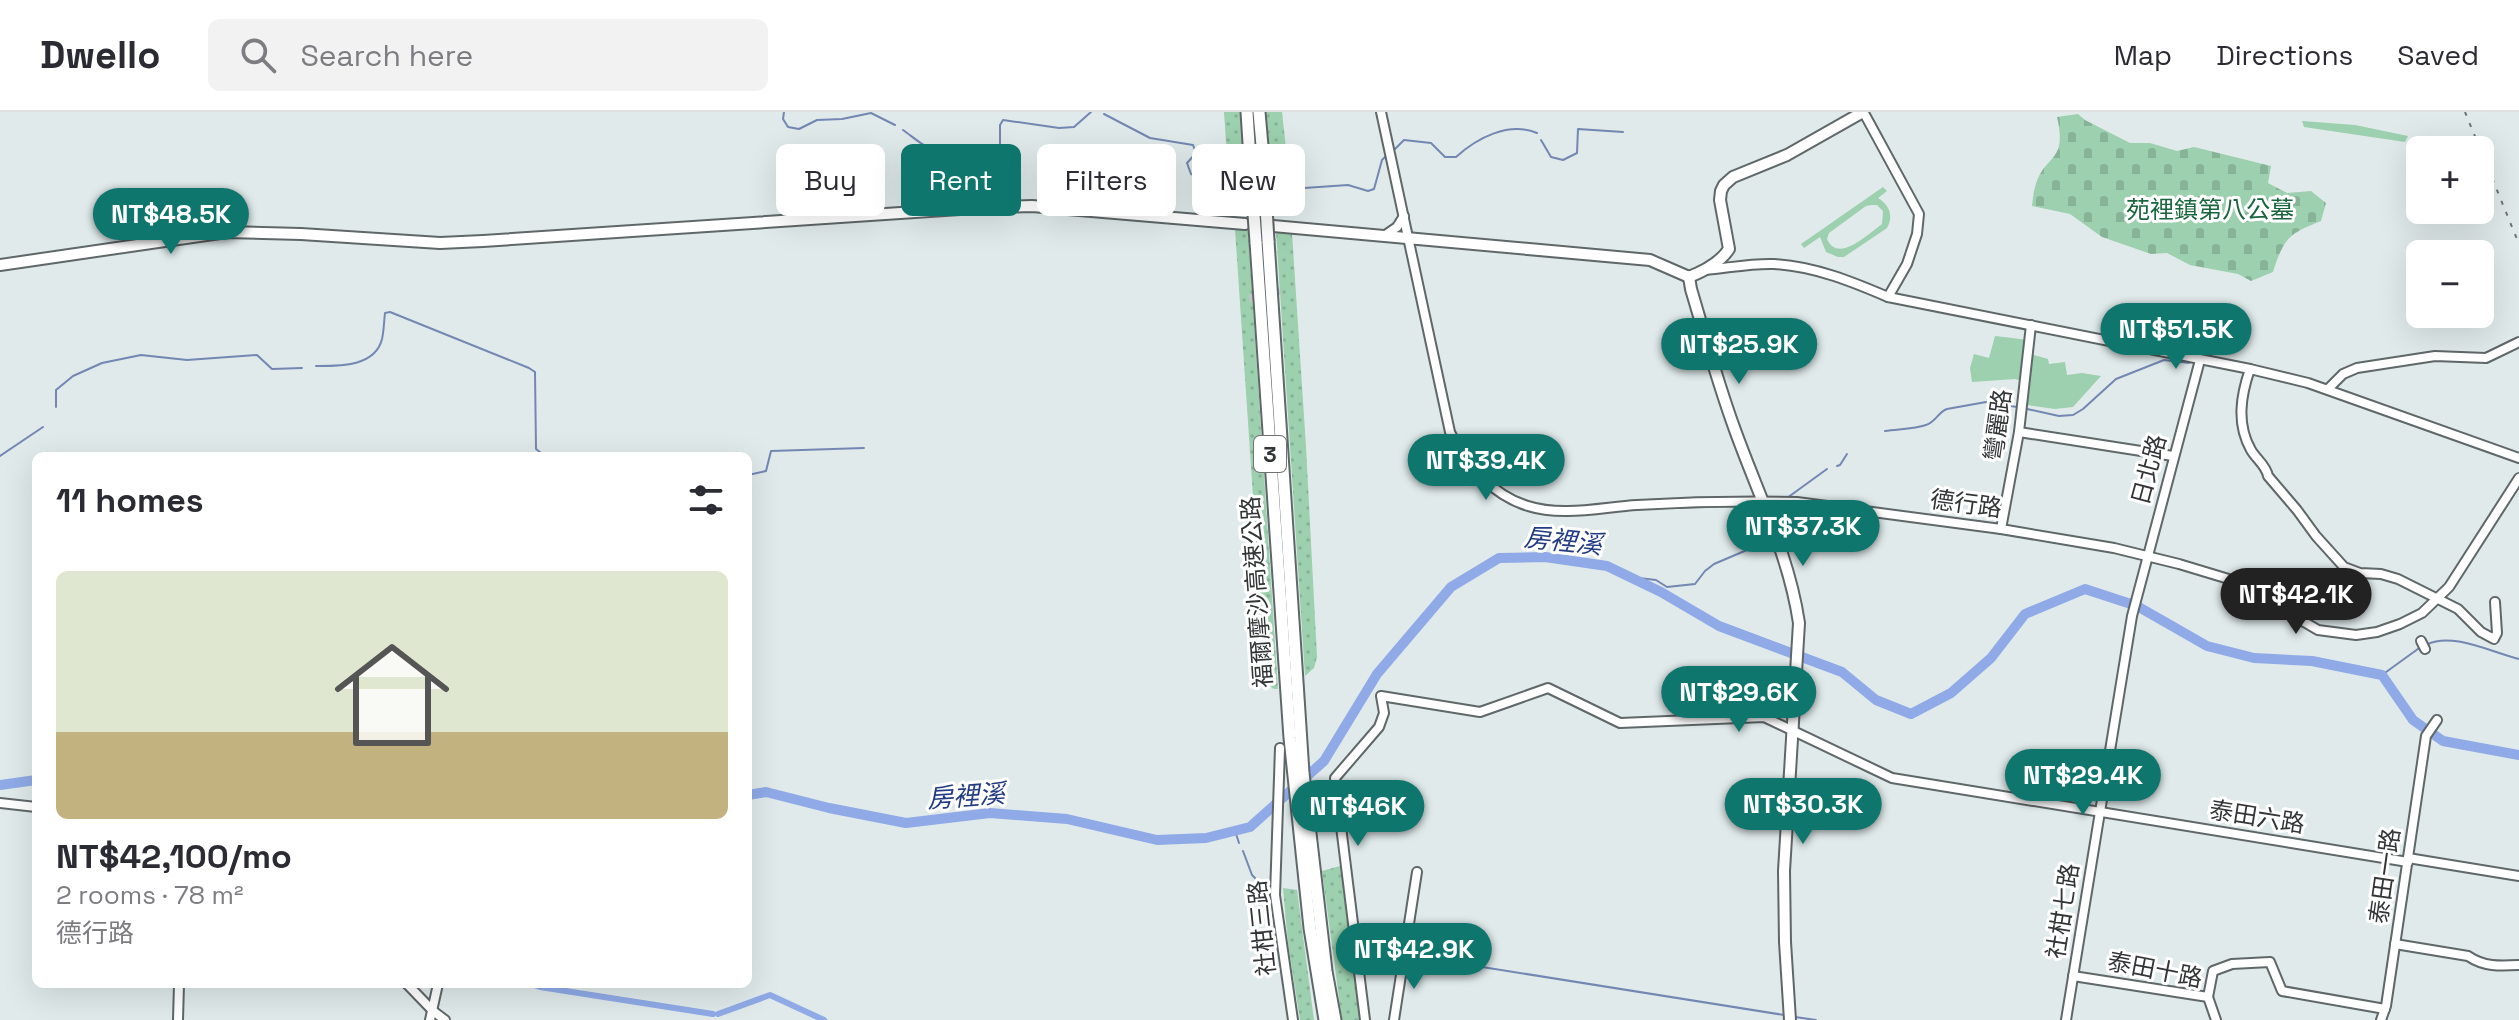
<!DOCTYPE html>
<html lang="en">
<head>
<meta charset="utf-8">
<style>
  body { margin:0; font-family:"Space Grotesk","Noto Sans TC",sans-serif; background:#f2f2f3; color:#2b2b33; height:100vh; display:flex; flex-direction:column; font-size:30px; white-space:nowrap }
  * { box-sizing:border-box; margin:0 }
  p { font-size:26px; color:#7c7c81 }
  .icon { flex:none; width:44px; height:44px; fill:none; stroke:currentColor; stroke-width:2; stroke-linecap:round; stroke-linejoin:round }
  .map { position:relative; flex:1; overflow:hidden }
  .drawer { position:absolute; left:32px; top:340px; width:720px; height:536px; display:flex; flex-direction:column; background:#fff; border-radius:12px; box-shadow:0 8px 32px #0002 }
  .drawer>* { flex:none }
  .banner { position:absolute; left:776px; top:32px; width:760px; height:72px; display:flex; gap:16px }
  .controls { position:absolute; left:2406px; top:24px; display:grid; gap:16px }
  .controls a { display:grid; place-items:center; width:88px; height:88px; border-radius:12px; background:#fff; box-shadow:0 8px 32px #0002; font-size:40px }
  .price { position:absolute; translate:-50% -68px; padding:0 18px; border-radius:28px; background:#0f766e; color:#fff; font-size:26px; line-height:52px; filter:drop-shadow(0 2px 4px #0008) }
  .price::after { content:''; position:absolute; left:50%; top:48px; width:24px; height:18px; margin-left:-12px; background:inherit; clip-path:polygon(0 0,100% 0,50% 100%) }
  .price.on { background:#222; color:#fff }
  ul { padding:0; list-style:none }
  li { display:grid; align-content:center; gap:16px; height:424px; padding:0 24px }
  li span { display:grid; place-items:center; height:248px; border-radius:12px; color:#555 }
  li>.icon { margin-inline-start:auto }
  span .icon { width:144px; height:144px; fill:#fffc; stroke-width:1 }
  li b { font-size:34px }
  h2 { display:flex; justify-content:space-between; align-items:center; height:96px; padding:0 24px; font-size:34px }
  .pill { padding:0 28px; border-radius:12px; background:#fff; box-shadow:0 8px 32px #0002; font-size:28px; line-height:72px }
  .pill.on { background:#0f766e; color:#fff }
  header { display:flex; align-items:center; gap:48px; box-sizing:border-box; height:112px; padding:0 40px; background:#fff; border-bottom:2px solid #e1e1e2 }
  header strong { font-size:38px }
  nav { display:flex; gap:44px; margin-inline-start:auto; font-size:28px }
  .search { width:560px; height:72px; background:#f2f2f3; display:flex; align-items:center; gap:20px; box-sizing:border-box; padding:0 28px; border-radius:12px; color:#7c7c81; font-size:30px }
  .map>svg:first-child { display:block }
  .grass { fill:url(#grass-dots) }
  .cemetery { fill:url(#cemetery-stones) }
  .green { fill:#9cd0ae; fill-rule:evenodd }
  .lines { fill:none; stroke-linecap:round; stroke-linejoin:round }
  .stream { stroke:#7387b2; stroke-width:2 }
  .canal { stroke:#8faae7; stroke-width:6 }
  .river { stroke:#8faae7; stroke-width:10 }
  .minor-tunnel { stroke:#bdc6c7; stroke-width:8; stroke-dasharray:8 4; stroke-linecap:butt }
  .minor-casing { stroke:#5f6769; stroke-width:12 }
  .major-casing { stroke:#5f6769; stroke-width:14 }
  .highway-casing { stroke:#5f6769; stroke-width:15 }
  .minor { stroke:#fff; stroke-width:8 }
  .major { stroke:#fff; stroke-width:10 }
  .highway { stroke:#fff; stroke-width:11 }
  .rail { stroke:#6e7475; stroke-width:2; stroke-dasharray:4 8; stroke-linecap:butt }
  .highway-bridge-casing { stroke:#5f6769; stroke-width:15; stroke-linecap:butt }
  .highway-bridge { stroke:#fff; stroke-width:11 }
  .labels { text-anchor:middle; stroke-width:6; stroke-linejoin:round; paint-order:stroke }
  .shield { fill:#fff; stroke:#707272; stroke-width:2 }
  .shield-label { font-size:22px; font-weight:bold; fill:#323536 }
  .park-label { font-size:24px; fill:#19663e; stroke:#fff }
  .street-label { font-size:24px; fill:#323536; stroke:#fff }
  .water-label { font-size:26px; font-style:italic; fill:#223b83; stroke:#fff }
</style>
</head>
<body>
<header>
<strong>Dwello</strong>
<div class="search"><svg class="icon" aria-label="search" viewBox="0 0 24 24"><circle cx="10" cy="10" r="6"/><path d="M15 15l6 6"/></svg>Search here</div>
<nav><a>Map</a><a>Directions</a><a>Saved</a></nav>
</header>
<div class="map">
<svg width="2519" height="908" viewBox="0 0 2519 908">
  <defs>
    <pattern id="grass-dots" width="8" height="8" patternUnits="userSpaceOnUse" patternTransform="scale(2)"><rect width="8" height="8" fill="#9cd0ae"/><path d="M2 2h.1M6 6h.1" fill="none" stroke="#87b396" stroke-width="1.8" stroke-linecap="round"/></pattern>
    <pattern id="cemetery-stones" width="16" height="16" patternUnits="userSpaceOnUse" patternTransform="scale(2)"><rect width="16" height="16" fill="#9cd0ae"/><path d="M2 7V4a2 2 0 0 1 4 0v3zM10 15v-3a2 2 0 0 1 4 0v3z" fill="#87b396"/></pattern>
  </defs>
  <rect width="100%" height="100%" fill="#e0eaeb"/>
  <g class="grass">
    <path d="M1224 0H1241L1245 65 1233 64 1228 61Z"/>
    <path d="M1265 0H1282L1288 55 1283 64 1272 68Z"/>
    <path d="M1235 117 1248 118 1278 577H1274L1268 573 1265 562Z"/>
    <path d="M1276 119 1292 121 1306 335 1317 545 1314 556 1305 564Z"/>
    <path d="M1340 754 1344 771 1361 908H1342L1322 759Z"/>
    <path d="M1283 776 1297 778 1314 908H1300L1288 831Z"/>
  </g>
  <path class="cemetery" d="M2078 2 2085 8 2130 31H2150L2177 39 2194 35 2271 54 2268 71 2287 81 2311 79 2326 91 2321 109C2288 122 2284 126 2273 160L2251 169 2238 162 2190 153 2167 141 2151 142 2102 125 2070 102 2032 94C2033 88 2033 81 2035 75 2044 41 2068 52 2057 5Z"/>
  <g class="green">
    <path d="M2302 9 2355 13 2408 24 2405 30 2304 15Z"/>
    <path d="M1883 75 1887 79 1878 86C1889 93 1894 103 1887 116L1844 145H1838L1826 140 1820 125 1804 136 1801 132ZM1872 93H1877L1883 99 1882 112C1868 122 1838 152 1827 127L1829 121 1866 94Z"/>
    <path d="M1995 224 2029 228 2027 241 2048 247 2049 252 2065 250 2067 263 2082 261 2101 264 2073 295 2055 297 2019 292 2022 269 2015 267 1972 270 1970 256 1974 242 1989 246Z"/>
  </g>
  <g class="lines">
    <g class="stream">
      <path d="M784 0 783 7 788 15 799 17 817 8 842 7 871 1 895 13"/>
      <path d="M1104 2 1150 26 1193 33 1196 41 1187 51 1191 62 1219 79H1249"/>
      <path d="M903 18C913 25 925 36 937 40 958 47 981 46 1000 35V13L1003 8 1059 16 1074 15 1091 0"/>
      <path d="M1541 28 1551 45 1563 48 1577 41 1578 17 1623 20"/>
      <path d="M1395 37 1404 28 1431 31 1445 45H1456C1477 26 1509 9 1537 21"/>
      <path d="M1275 78 1348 73 1368 79 1374 77 1382 48 1386 44"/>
      <path d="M316 254C339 254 375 255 382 227 384 218 384 209 385 201L390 200 529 256 535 260 536 337 545 344"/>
      <path d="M56 295V278L73 264 102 251 141 243 187 248 257 243 272 257 302 256"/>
      <path d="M2027 297 2059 304 2073 303 2083 297 2116 267 2164 248 2189 251"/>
      <path d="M1885 319C1898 317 1914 317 1926 313 1936 310 1938 300 1947 297L1986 290 2017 295"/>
      <path d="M0 344 43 315"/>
      <path d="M1837 354 1840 353 1847 342"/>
      <path d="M748 363 766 359 771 339 864 336"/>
      <path d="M1787 386 1827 357"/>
      <path d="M1773 400 1779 394"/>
      <path d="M1630 465 1656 468 1667 475 1695 472 1705 459 1714 452 1754 435 1765 409"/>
      <path d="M2428 532C2452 520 2494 541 2519 547"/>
      <path d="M2382 563 2422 534"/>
      <path d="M1235 719 1239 731"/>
      <path d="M1243 739 1252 763 1267 778"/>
      <path d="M1360 834 1401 842"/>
      <path d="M1407 843 1784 903"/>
      <path d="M1795 905 1816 908"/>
    </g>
    <g class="canal">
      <path d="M532 872 540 875 713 902"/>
      <path d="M718 902 770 883 824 908"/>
    </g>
    <g class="river">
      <path d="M0 673 36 668"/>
      <path d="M748 683 766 680 829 696 906 711 990 701 1067 707 1157 728 1206 726 1250 715 1324 649 1377 562 1451 475 1499 446 1545 445 1607 454 1661 480 1719 514 1842 560 1876 588 1911 602 1951 581 1991 546 2025 502 2085 477 2137 494 2207 534 2254 546 2312 549 2382 563 2413 608 2443 629 2519 643"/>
    </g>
    <path class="minor-tunnel" d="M1249 187 1283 178"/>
    <g class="minor-casing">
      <g id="minor">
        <path d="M1381 0 1450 320C1464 352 1494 384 1528 394 1562 405 1603 395 1637 393 1690 390 1744 389 1797 390L2001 417 2114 436 2179 452 2232 468 2318 518 2356 523 2377 520 2400 512 2422 501 2449 475 2519 366"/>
        <path d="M1864 1 1919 102 1917 122 1907 152 1888 185"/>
        <path d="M1384 124 1397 115 1404 104"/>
        <path d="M1705 158C1728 156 1752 151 1774 152 1814 154 1853 170 1888 185L2250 257 2308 271 2519 346"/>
        <path d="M2250 257C2241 283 2236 312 2251 338 2256 347 2266 353 2268 364L2297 398 2316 424 2344 455 2360 461 2381 462 2398 467 2458 497 2481 520 2494 527 2497 521 2495 490"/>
        <path d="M2328 277 2343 262 2357 256 2435 244 2486 246 2519 230"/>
        <path d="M2019 320 2173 344"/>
        <path d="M2001 417 2019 320 2031 213"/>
        <path d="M2421 529 2425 537"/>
        <path d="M1280 636 1275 783 1293 908"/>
        <path d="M0 691 36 695"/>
        <path d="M2408 746 2519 764"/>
        <path d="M2395 832 2468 844C2484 855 2500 854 2519 853"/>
        <path d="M2073 864 2208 885 2216 908"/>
        <path d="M407 872 433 899 445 908"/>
        <path d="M2208 885 2213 859 2232 852 2270 850 2282 879 2385 897"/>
        <path d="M178 908 179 872"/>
        <path d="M430 908 438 872"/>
        <path d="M1365 908 1335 666 1379 615 1384 601 1381 584 1480 600 1548 576 1620 611 1764 605 1892 666 2408 750"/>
        <path d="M1394 908 1417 760"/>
        <path d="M2066 908 2132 504 2200 248"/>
        <path d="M2381 908 2386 894 2426 624 2437 608"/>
      </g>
    </g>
    <g class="major-casing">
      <g id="major">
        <path d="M1273 114 1650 148 1689 165C1704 159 1720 151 1729 137L1720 88 1721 79 1724 73 1733 65 1787 43 1863 0"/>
        <path d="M0 153 227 120 301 122 440 131 483 129 990 95 1032 94 1245 112"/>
        <path d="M1689 165 1691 177C1705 224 1718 272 1735 318 1758 382 1789 443 1799 511L1784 759 1785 830 1790 908"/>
      </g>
    </g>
    <g class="highway-casing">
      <g id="highway">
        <path d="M1247 0 1250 47"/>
        <path d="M1259 0 1263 45"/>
        <path d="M1268 129 1303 661 1326 859 1335 908"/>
        <path d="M1256 130 1290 626 1310 816 1325 908"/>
      </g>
    </g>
    <use href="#minor" class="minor"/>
    <use href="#major" class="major"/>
    <use href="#highway" class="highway"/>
    <path class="rail" d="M2465 0 2519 132"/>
    <g class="highway-bridge-casing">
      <g id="highway-bridge">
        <path d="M1263 45 1268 129"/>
        <path d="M1250 47 1256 130"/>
      </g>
    </g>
    <use href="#highway-bridge" class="highway-bridge"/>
  </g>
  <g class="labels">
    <rect class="shield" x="1254" y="324" width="32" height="36" rx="6"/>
    <g class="shield-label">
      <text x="1270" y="350">3</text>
    </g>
    <g class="park-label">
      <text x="2210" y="106">苑裡鎮第八公墓</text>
    </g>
    <g class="street-label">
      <text transform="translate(1998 313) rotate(-82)" y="8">彎麗路</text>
      <text transform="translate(2149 358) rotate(-75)" y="8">日北路</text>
      <text transform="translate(1966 392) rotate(8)" y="8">德行路</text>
      <text transform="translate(1257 480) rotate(-94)" y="8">福爾摩沙高速公路</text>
      <text transform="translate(2257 705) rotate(9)" y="8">泰田六路</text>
      <text transform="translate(2385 764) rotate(-82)" y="8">泰田一路</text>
      <text transform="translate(2063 799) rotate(-81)" y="8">社柑七路</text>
      <text transform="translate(1262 816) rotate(-96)" y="8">社柑三路</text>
      <text transform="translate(2155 858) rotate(11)" y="8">泰田十路</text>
    </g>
    <g class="water-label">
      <text transform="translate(1563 429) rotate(6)" y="9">房裡溪</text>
      <text transform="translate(966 684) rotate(-4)" y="9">房裡溪</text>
    </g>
  </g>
</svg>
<div class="controls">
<a>+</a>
<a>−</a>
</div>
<b class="price" style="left:171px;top:144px">NT$48.5K</b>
<b class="price" style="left:2176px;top:259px">NT$51.5K</b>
<b class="price" style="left:1739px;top:274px">NT$25.9K</b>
<b class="price" style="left:1486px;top:390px">NT$39.4K</b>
<b class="price" style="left:1803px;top:456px">NT$37.3K</b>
<b class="price on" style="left:2296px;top:524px">NT$42.1K</b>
<b class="price" style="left:1739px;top:622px">NT$29.6K</b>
<b class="price" style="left:2083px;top:705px">NT$29.4K</b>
<b class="price" style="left:1803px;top:734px">NT$30.3K</b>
<b class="price" style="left:1358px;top:736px">NT$46K</b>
<b class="price" style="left:1414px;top:879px">NT$42.9K</b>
<div class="banner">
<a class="pill">Buy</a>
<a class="pill on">Rent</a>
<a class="pill">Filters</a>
<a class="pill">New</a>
</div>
<section class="drawer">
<h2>11 homes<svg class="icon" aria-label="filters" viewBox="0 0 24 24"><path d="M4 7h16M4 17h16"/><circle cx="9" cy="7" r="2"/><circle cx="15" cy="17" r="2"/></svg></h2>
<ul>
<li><span style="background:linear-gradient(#dfe7d0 65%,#c2b280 0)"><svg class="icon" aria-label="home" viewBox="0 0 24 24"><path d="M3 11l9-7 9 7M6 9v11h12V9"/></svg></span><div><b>NT$42,100/mo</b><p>2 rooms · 78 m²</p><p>德行路</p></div></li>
</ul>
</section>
</div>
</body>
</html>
